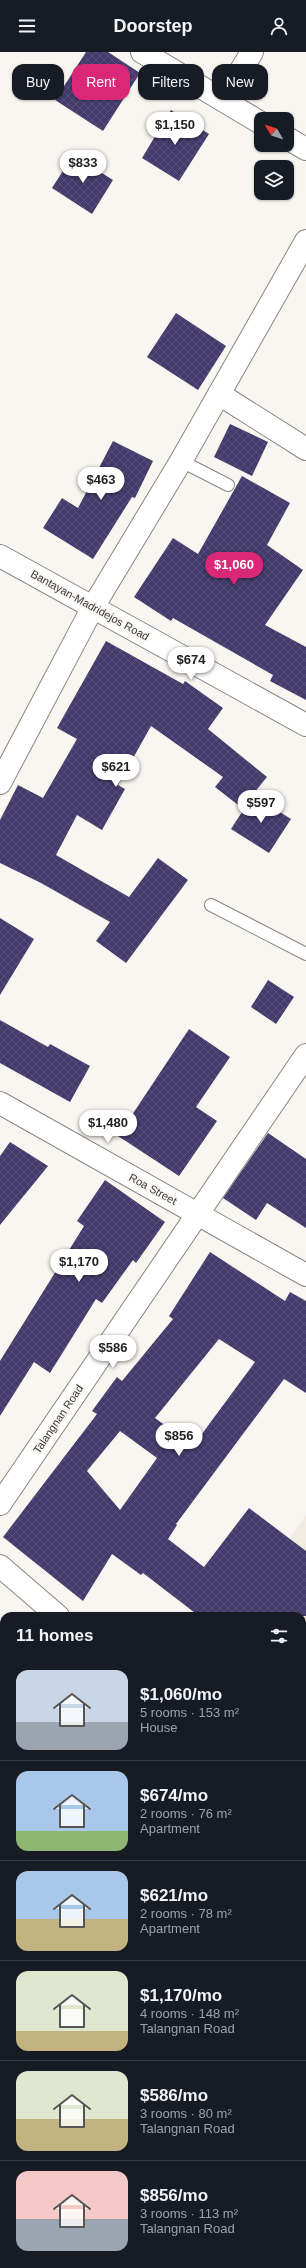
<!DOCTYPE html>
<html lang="en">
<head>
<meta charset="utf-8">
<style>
  body { margin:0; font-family:Helvetica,sans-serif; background:#242831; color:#f1f3f6; height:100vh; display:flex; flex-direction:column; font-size:15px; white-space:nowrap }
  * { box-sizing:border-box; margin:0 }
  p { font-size:13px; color:#9ea1a6 }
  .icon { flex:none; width:22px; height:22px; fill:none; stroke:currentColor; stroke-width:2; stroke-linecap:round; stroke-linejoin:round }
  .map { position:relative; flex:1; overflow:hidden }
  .panel { position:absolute; left:0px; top:1560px; width:306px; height:656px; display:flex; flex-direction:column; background:#171b24; border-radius:12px 12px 0 0; box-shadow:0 1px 3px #0004 }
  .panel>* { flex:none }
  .hud { position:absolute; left:12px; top:12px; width:282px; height:36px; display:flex; gap:8px }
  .needle { width:26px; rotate:309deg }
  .buttons { position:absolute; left:254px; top:60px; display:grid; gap:8px }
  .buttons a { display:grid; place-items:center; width:40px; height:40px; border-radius:8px; background:#171b24; box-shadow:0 1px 3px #0004; font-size:20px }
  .price { position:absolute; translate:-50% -34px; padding:0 9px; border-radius:14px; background:#fff; color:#222; font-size:13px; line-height:26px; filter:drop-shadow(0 1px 2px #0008) }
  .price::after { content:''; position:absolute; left:50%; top:24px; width:12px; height:9px; margin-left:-6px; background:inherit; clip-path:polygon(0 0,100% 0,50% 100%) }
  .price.on { background:#db2777; color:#fff }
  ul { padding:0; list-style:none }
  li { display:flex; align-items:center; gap:12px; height:100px; padding:0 16px }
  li+li { border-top:1px solid #363941 }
  li span { display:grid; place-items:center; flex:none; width:112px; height:80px; border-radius:12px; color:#555 }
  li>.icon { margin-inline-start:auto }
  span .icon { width:48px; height:48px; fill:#fffc; stroke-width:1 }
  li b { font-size:17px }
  h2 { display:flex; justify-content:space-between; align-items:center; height:48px; padding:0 16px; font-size:17px }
  .tag { padding:0 14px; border-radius:12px; background:#171b24; box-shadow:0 1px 3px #0004; font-size:14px; line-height:36px }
  .tag.on { background:#db2777; color:#fff }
  header { display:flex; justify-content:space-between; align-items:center; height:52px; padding:0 16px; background:#171b24; font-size:18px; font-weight:600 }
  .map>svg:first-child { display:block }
  .built { fill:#f2ebdf }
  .building { fill:url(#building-cross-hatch); fill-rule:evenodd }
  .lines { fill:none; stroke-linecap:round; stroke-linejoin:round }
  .service-casing { stroke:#898682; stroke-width:14 }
  .minor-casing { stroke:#898682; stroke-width:24 }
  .tertiary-casing { stroke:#898682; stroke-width:24 }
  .path { stroke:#afada9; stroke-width:2.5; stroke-dasharray:2 3; stroke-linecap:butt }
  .service { stroke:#fff; stroke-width:12 }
  .minor { stroke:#fff; stroke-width:22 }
  .tertiary { stroke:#fff; stroke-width:22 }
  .labels { text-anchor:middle; stroke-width:4; stroke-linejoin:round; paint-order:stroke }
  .street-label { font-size:11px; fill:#3a3937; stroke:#f9f6f1 }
</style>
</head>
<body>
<header><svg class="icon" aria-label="menu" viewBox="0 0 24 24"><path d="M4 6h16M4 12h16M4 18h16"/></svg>Doorstep<svg class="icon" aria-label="person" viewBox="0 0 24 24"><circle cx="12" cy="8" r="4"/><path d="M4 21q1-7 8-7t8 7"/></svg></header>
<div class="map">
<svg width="306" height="2216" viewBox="0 0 306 2216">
  <defs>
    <pattern id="building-cross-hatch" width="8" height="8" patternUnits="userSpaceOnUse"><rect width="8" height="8" fill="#423b6c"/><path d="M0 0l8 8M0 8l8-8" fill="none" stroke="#565079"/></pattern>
  </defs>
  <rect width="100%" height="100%" fill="#f9f6f1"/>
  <path class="built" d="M306 1463V1750L302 1757V1564H235Z"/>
  <g class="building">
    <path d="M86 0H108L140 21 103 79 55 48Z"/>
    <path d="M171 58 209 82 179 129 142 106Z"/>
    <path d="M73 103 113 128 92 162 52 136Z"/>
    <path d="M176 261 226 294 198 338 147 305Z"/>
    <path d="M230 372 268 390 252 424 214 405Z"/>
    <path d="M113 389 153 409 135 446 132 445 93 507 43 476 62 446 78 456Z"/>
    <path d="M242 424 290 451 267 493 303 518 265 573 306 595V648L270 629 273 623 173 566 171 569 134 545 173 486 198 502Z"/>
    <path d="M106 589 183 632 185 629 223 656 208 677 267 725 242 756 215 735 223 725 151 674 118 733 125 737 102 778 77 763 56 803 129 845 158 806 188 828 126 911 96 889 110 870 41 831 0 811V768L18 733 43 746 77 687 57 676Z"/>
    <path d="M253 743 291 767 269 801 231 777Z"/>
    <path d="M0 866 34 887 0 943Z"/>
    <path d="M268 928 294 945 276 972 251 955Z"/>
    <path d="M0 968 48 995 50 992 90 1014 70 1050 0 1011Z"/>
    <path d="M189 977 230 1005 196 1055 217 1069 179 1124 118 1084Z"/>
    <path d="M268 1081 306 1107V1176L267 1151 256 1168 223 1146Z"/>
    <path d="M10 1090 48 1114 0 1173V1104Z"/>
    <path d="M105 1128 165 1170 136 1211 133 1208 102 1251 96 1247 50 1321 34 1310 0 1364V1309L84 1174 77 1169Z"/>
    <path d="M210 1200 285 1249 290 1240 306 1249V1341L284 1327 176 1472 177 1473 168 1487 204 1515 249 1456 306 1499V1564H199L143 1521 141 1523 112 1502 83 1549 3 1485 97 1362 92 1359 117 1325 122 1329 173 1267 169 1264ZM219 1287 255 1310 193 1394 155 1366ZM120 1379 157 1406 120 1458 87 1419Z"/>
  </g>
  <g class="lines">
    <g class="service-casing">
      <g id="service">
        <path d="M181 409 228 433"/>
        <path d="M211 853 306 902"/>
        <path d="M302 1612 306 1606"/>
      </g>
    </g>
    <g class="minor-casing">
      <g id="minor">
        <path d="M142 0 261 71"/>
        <path d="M223 48 252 0"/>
        <path d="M287 86 306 97"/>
        <path d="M219 342 306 397"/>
        <path d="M0 731 93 555 181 409 306 189"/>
        <path d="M0 1051 306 1223"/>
        <path d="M0 1452 306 1003"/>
        <path d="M0 1514 58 1564"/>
        <path d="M0 1691 4 1695"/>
        <path d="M0 1782 4 1780"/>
        <path d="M302 2158 306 2160"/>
      </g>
    </g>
    <g class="tertiary-casing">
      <g id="tertiary">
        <path d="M0 504 306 673"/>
        <path d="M302 2029 306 2022"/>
        <path d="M195 2216 197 2212"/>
      </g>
    </g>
    <g class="path">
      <path d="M302 1781 306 1774"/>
      <path d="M0 2057 4 2055"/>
    </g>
    <use href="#service" class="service"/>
    <use href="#minor" class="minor"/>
    <use href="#tertiary" class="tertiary"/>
  </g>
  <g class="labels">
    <g class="street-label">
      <text transform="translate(90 553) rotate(29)" y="4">Bantayan-Madridejos Road</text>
      <text transform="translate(153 1137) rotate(29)" y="4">Roa Street</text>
      <text transform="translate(58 1367) rotate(-56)" y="4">Talangnan Road</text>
    </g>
  </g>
</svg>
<div class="buttons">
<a><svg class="needle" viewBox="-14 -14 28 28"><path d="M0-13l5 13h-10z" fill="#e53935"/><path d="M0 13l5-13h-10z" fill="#9ea1a6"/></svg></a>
<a><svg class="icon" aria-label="layers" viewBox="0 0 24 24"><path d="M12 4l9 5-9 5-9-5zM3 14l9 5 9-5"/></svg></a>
</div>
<b class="price" style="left:175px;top:94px">$1,150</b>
<b class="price" style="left:83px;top:132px">$833</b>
<b class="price" style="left:101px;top:449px">$463</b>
<b class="price on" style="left:234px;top:534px">$1,060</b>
<b class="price" style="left:191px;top:629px">$674</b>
<b class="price" style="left:116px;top:736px">$621</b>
<b class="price" style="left:261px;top:772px">$597</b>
<b class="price" style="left:108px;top:1092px">$1,480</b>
<b class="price" style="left:79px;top:1231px">$1,170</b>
<b class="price" style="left:113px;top:1317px">$586</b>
<b class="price" style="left:179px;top:1405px">$856</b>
<div class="hud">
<a class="tag">Buy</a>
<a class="tag on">Rent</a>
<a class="tag">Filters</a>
<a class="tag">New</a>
</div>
<section class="panel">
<h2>11 homes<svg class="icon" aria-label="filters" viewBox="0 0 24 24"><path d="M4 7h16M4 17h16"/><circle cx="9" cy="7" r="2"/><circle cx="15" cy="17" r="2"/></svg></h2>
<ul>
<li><span style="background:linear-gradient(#c9d6e8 65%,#9aa5b1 0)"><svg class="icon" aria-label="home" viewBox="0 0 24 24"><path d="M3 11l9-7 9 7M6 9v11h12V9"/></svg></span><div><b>$1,060/mo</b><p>5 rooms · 153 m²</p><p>House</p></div></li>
<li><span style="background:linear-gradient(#a9c7e8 75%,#8fb573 0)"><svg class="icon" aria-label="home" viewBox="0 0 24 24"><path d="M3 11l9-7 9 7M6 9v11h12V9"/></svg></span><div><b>$674/mo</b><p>2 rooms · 76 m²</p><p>Apartment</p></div></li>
<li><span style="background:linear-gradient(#a9c7e8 60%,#c2b280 0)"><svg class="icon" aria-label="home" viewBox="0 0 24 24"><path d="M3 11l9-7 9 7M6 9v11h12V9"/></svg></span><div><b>$621/mo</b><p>2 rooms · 78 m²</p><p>Apartment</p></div></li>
<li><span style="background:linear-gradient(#dfe7d0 75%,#c2b280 0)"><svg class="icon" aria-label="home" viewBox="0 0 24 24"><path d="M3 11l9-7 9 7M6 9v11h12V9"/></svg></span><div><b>$1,170/mo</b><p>4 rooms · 148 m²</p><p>Talangnan Road</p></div></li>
<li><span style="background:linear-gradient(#dfe7d0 60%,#c2b280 0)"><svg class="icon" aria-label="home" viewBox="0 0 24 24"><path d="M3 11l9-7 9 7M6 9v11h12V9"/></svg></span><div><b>$586/mo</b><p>3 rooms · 80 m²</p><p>Talangnan Road</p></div></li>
<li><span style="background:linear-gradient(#f6c9c9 60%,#9aa5b1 0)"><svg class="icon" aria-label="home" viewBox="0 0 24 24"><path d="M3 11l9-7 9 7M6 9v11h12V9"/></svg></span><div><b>$856/mo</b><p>3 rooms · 113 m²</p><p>Talangnan Road</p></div></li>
</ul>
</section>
</div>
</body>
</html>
